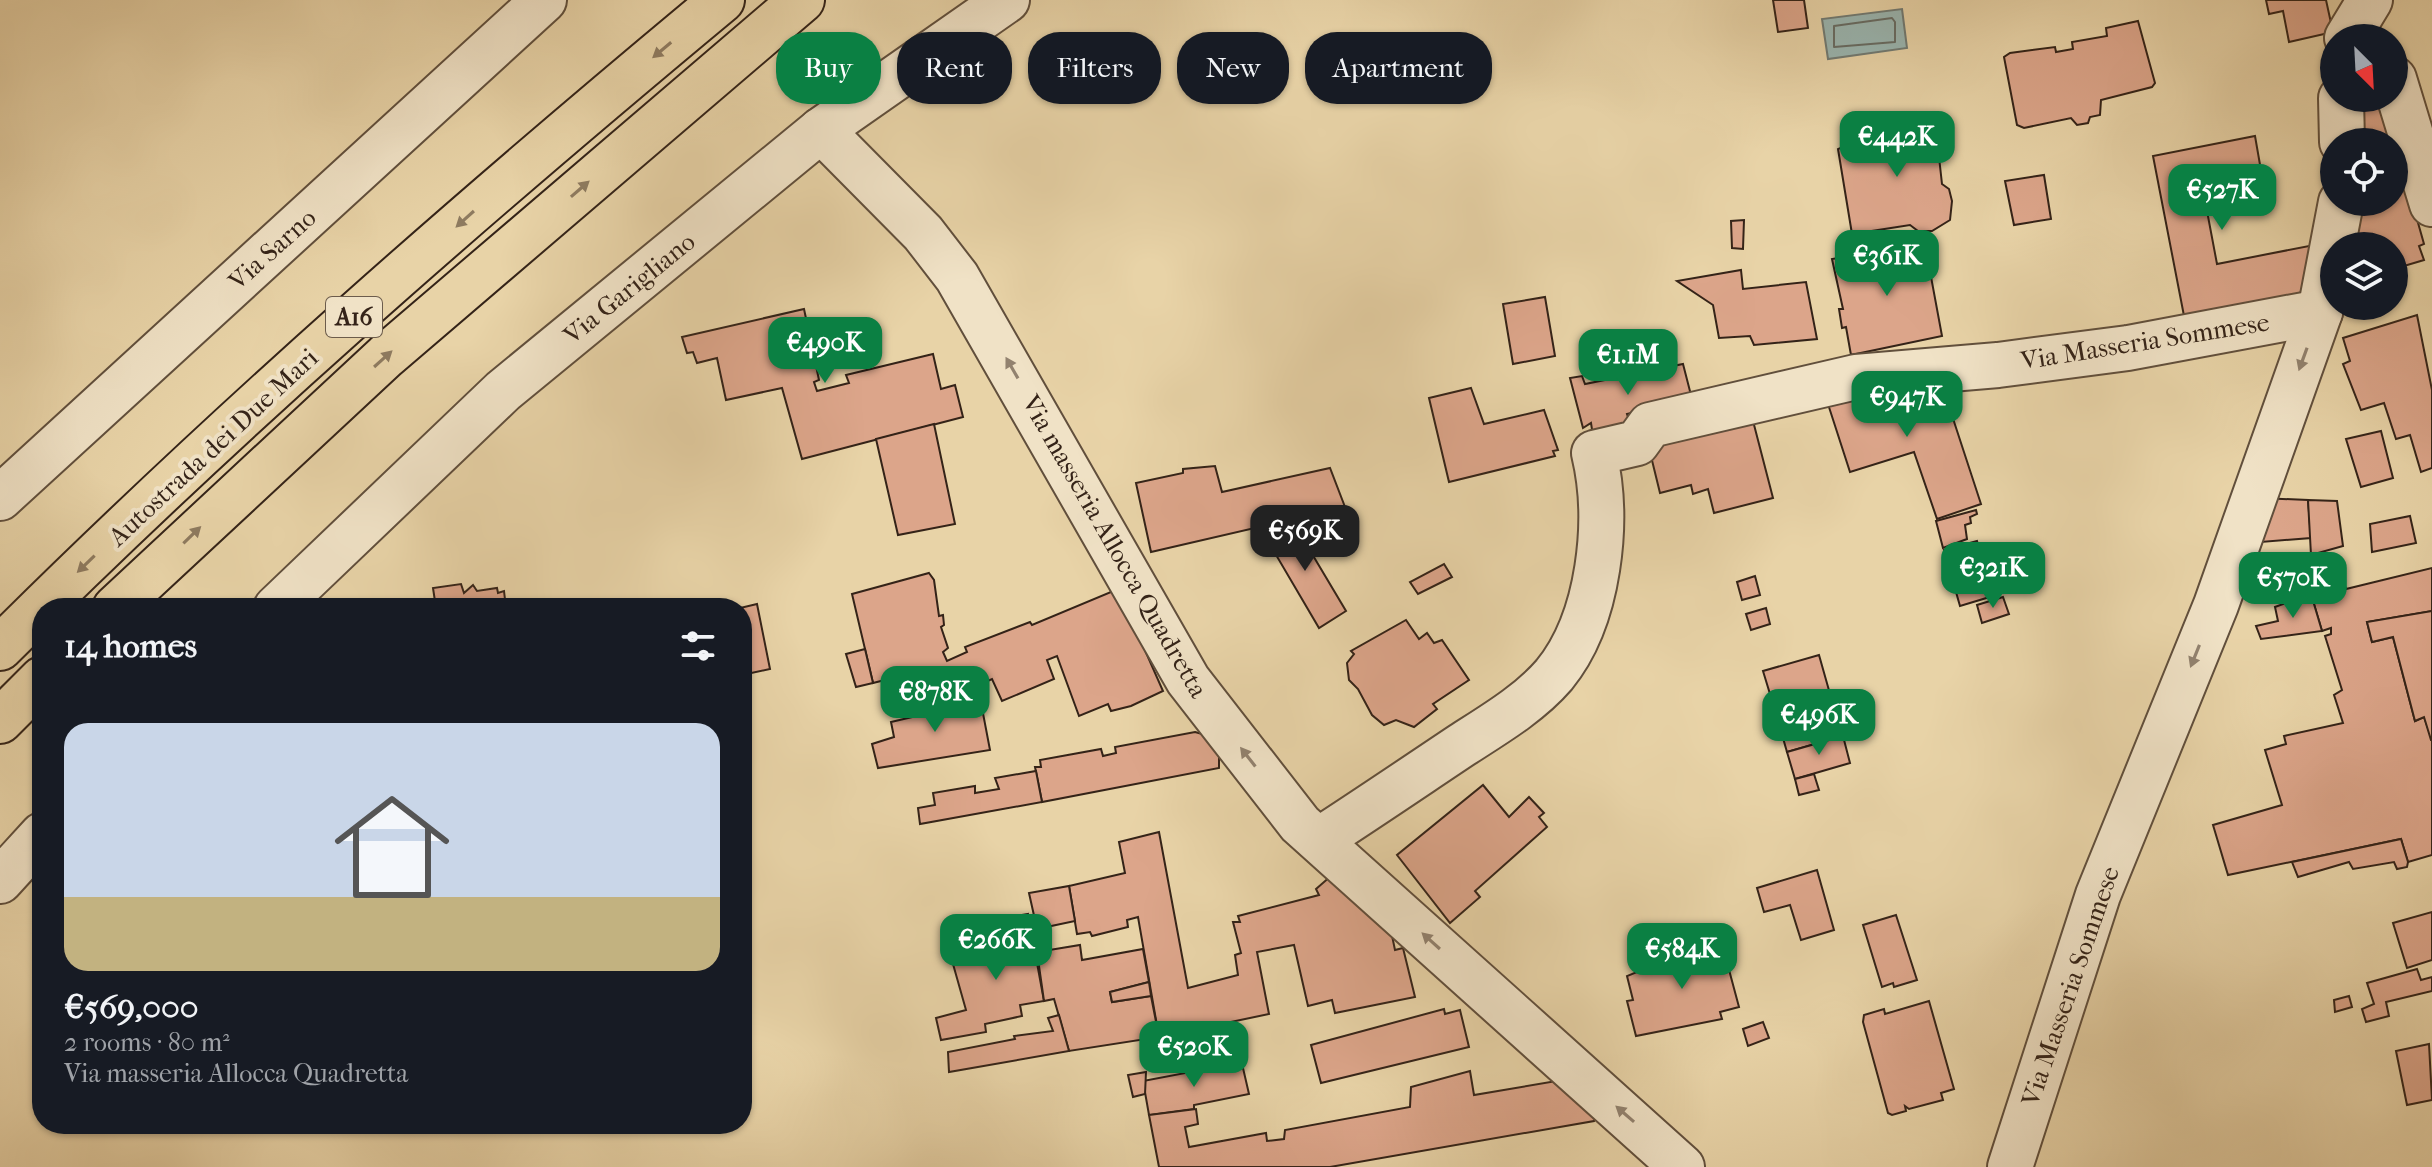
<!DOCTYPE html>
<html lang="en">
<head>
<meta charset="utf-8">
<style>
  body { margin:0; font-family:"IM FELL French Canon",serif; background:#242831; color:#f1f3f6; height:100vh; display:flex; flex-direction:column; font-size:30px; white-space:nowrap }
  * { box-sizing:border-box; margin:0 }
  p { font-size:26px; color:#9ea1a6 }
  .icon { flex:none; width:44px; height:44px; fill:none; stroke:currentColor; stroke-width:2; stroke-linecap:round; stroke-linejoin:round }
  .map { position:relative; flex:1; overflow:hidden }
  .panel { position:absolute; left:32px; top:598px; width:720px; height:536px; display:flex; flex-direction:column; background:#171b24; border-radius:32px; box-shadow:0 2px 6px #0004 }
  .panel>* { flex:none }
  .top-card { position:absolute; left:776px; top:32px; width:760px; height:72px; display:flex; gap:16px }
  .needle { width:52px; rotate:156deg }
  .tools { position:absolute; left:2320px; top:24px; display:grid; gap:16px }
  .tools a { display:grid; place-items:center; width:88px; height:88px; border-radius:50%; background:#171b24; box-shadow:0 2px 6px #0004; font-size:40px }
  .price { position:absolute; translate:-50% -68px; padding:0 18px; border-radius:16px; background:#0b8043; color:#fff; font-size:26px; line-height:52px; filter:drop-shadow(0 2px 4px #0008) }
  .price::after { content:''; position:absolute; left:50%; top:48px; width:24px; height:18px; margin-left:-12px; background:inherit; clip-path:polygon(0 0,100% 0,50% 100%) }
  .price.current { background:#222; color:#fff }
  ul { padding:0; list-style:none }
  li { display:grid; align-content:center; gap:16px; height:424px; padding:0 32px }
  li span { display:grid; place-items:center; height:248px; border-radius:24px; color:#555 }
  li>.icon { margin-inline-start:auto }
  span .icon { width:144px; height:144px; fill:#fffc; stroke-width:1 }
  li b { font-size:34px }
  h2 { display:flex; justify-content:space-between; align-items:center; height:96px; padding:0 32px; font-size:34px }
  .pill { padding:0 28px; border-radius:32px; background:#171b24; box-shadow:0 2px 6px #0004; font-size:28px; line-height:72px }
  .pill.current { background:#0b8043; color:#fff }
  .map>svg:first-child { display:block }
  .water { fill:#9ab6b1; stroke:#717b74; stroke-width:2 }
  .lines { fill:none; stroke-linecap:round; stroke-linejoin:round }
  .shore { stroke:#676c64; stroke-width:2 }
  .building { fill:#dca58a; stroke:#342318; stroke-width:2 }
  .minor-casing { stroke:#614f3c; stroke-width:48 }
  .highway-casing { stroke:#342318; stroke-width:48 }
  .minor { stroke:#f0e2c6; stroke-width:44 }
  .highway { stroke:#e8d3a7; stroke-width:44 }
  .oneway { fill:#8e7b60 }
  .oneway2 { fill:#92826f }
  .labels { text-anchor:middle; stroke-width:8; stroke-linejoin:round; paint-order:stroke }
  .shield { fill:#f0e2c6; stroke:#6c5c4c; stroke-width:2 }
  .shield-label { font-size:24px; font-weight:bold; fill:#342318 }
  .street-label { font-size:26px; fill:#342318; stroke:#f0e2c6 }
</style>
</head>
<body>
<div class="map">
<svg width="2432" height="1167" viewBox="0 0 2432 1167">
  <rect width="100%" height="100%" fill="#e8d3a7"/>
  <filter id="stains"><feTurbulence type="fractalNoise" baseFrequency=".0025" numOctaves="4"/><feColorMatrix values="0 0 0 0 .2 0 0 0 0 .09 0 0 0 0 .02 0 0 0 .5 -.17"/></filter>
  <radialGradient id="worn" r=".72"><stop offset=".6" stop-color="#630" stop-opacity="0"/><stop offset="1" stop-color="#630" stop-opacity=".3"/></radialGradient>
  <path class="water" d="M1902 9 1907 48 1828 59 1822 19Z"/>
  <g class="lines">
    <path class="shore" d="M1892 18 1895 22V42L1834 47V26Z"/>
  </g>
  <g class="building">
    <path d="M1773 0H1804L1808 28 1778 32Z"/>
    <path d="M2266 0H2326L2333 32 2289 42 2283 11 2269 14Z"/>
    <path d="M2138 21 2155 83 2152 87 2101 100 2100 115 2090 117 2088 123 2077 125 2071 118 2024 128 2017 125 2004 57 2010 53 2055 47 2056 52 2073 49 2072 42 2107 36 2106 28Z"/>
    <path d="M2349 98H2382L2392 142H2349Z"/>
    <path d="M1918 116 1931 117 1940 125 1946 143 1939 157 1942 184 1949 189 1952 201 1950 220 1932 231H1918L1910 225 1852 234 1838 149 1870 135 1901 131 1906 122Z"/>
    <path d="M2255 136 2266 199 2207 211 2217 264 2309 246 2314 250 2306 290 2288 303 2185 321 2153 156Z"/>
    <path d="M2400 159 2424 244 2419 246 2424 260 2394 269V246H2369L2368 241 2343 246 2349 202H2394V160Z"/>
    <path d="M2044 175 2051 219 2014 225 2005 181Z"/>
    <path d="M1744 220 1743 249 1732 248 1731 221Z"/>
    <path d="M1924 239 1942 336 1851 355 1846 327 1842 328 1839 309H1843L1832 259 1899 248 1900 243Z"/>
    <path d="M1741 270 1743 289 1806 282 1817 339 1754 345 1750 336 1719 338 1713 305 1677 281Z"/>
    <path d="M1545 297 1555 356 1513 364 1503 304Z"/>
    <path d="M804 309 819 380 814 382 817 391 849 383 846 375 933 354 941 389 955 385 963 417 802 459 782 388 726 400 717 358 697 363 693 352 687 353 682 337Z"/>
    <path d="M2417 315 2432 390V468L2421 472 2410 435 2396 439 2384 403 2361 410 2343 364 2350 361 2343 338Z"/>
    <path d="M1683 364 1692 399 1627 414 1632 429 1593 436 1591 423 1583 428 1570 378 1582 376 1585 384Z"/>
    <path d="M1896 378 1902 398 1942 385 1981 504 1937 519 1914 452 1850 472 1827 401Z"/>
    <path d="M1471 388 1484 424 1544 410 1558 450 1553 451 1555 456 1449 482 1429 398Z"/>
    <path d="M1752 417 1773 498 1714 513 1708 489 1693 494 1691 485 1660 493 1648 444Z"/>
    <path d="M934 424 955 524 898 535 876 439Z"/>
    <path d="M2381 431 2393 478 2361 487 2346 439Z"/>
    <path d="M1215 466 1222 492 1330 468 1345 507 1151 552 1136 483 1183 473V469Z"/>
    <path d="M2261 498 2308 500 2311 538 2249 543Z"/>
    <path d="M2308 500 2337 501 2343 546 2311 555Z"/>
    <path d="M1976 510 1977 514 1970 517 1971 523 1965 525 1967 539 1943 548 1936 521Z"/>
    <path d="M2410 516 2416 543 2372 552 2370 524Z"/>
    <path d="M1293 522 1346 611 1319 628 1262 531Z"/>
    <path d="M1977 541 1993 596 1960 606 1944 550Z"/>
    <path d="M1444 564 1452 577 1418 594 1410 582Z"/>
    <path d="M2432 568V626V611L2367 622 2372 642 2393 637 2415 721 2424 717 2432 740V855L2408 862 2401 839 2228 875 2213 825 2282 805 2265 750 2286 744 2284 736 2343 723 2334 695 2342 690 2325 636 2331 634V628L2322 631 2311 594 2344 583 2346 589Z"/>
    <path d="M929 573 934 580 939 616 943 615 944 625 941 627 948 648 943 652 947 661 967 652 965 647 1030 622 1032 625 1118 589 1163 691 1131 706 1111 711 1108 704 1079 716 1057 656 1047 660 1054 679 1002 701 992 679 923 710 909 674 873 683 852 594Z"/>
    <path d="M1755 576 1760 595 1742 600 1737 582Z"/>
    <path d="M461 584 464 593 473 585 477 591 497 588 498 593 504 591 506 608H436L433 588Z"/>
    <path d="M2311 594 2322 631 2261 639 2256 626 2278 621 2275 607Z"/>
    <path d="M2003 597 2009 614 1982 623 1977 605Z"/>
    <path d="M757 604 770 669 742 675 740 608Z"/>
    <path d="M1766 608 1770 624 1751 630 1746 614Z"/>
    <path d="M2432 611V740H2431L2424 717 2415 721 2393 637 2372 642 2367 622Z"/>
    <path d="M1406 620 1419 639 1427 633 1434 643 1442 640 1469 680 1433 704 1437 709 1414 727 1396 720 1384 725 1372 715 1358 689 1349 680 1347 663 1354 654 1351 651Z"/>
    <path d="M865 649 873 683 856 687 846 654Z"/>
    <path d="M1819 655 1832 701 1777 717 1763 671Z"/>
    <path d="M962 692 971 709 982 708 990 750 878 768 872 744 894 737 891 722 925 714 923 710Z"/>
    <path d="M1832 701 1843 736 1787 752 1777 717Z"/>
    <path d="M1195 732 1213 737 1219 755V768L1042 802 1035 767H1041L1040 760 1101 749 1103 756 1116 753 1115 747Z"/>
    <path d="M1843 736 1850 763 1795 779 1787 752Z"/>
    <path d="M1036 771 1042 802 920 824 918 808 935 805 933 793 975 786V793L999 789 995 778Z"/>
    <path d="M1814 774 1819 790 1799 795 1795 779Z"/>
    <path d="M1483 785 1509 817 1529 797 1544 813 1539 817 1547 827 1475 891 1480 897 1450 923 1397 855Z"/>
    <path d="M1159 832 1188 988 1238 975 1235 955 1241 953 1233 922H1240L1238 916 1319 895 1316 889 1332 875 1390 926 1395 950 1403 948 1415 997 1335 1013 1332 1000 1308 1006 1294 945 1257 952 1269 1014 1159 1037 1138 917 1127 920 1128 927 1092 936 1090 932 1077 934 1069 886 1125 873 1119 842Z"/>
    <path d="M2401 839 2408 862 2407 867 2397 869 2394 862 2353 869 2349 862 2298 877 2292 862Z"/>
    <path d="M1817 870 1834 930 1801 940 1790 905 1764 912 1757 888Z"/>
    <path d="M1069 886 1075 921 1037 929 1029 893Z"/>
    <path d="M2432 912V960L2407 968 2393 923Z"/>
    <path d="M1028 914 1044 1001 1020 1005 1022 1016 985 1024 986 1032 941 1040 936 1018 966 1010 953 964 1001 953 994 920Z"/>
    <path d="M1896 915 1917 980 1894 987 1893 983 1882 987 1863 925Z"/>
    <path d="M1718 943 1727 955 1730 954 1734 965 1728 966 1739 1007 1720 1012 1722 1019 1636 1036 1627 1001 1633 1000 1627 976 1657 964 1656 959Z"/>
    <path d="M1080 945 1082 960 1143 949 1149 982 1110 992 1112 1002 1151 996 1159 1037 1069 1051 1054 999 1044 1001 1037 952Z"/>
    <path d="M2417 969 2421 980 2432 977V991L2386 1002 2389 1016 2366 1022 2362 1009 2374 1004 2367 983Z"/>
    <path d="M1149 982 1151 996 1112 1002 1110 992Z"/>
    <path d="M2349 996 2352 1007 2335 1012 2334 1000Z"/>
    <path d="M1929 1001 1954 1089 1941 1093 1943 1100 1909 1109 1905 1106 1906 1111 1892 1115 1888 1113 1863 1022 1864 1015 1884 1009 1885 1014Z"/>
    <path d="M1444 1009 1445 1014 1460 1010 1469 1047 1321 1083 1311 1045Z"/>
    <path d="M1059 1015 1069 1051 949 1072 948 1052 1015 1039 1014 1036 1053 1031 1048 1018Z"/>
    <path d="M1763 1022 1769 1038 1748 1046 1743 1029Z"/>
    <path d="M2429 1044 2432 1100 2407 1105 2396 1051Z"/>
    <path d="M1227 1065 1229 1069 1243 1068 1249 1094 1194 1105V1109L1149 1115 1143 1081Z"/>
    <path d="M1470 1071 1474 1095 1568 1079 1598 1113 1594 1121 1330 1167H1159L1149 1115 1196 1109 1198 1124 1185 1127 1189 1147 1266 1133 1267 1141 1284 1139 1285 1130 1410 1107 1411 1087Z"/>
    <path d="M1146 1072 1145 1094 1133 1097 1128 1075Z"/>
  </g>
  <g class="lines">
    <g class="minor-casing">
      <g id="minor">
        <path d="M2347 38 2370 0"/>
        <path d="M2394 79 2432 204"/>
        <path d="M2341 98 2342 142"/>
        <path d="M821 130 923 233 957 277 1188 680 1300 824 1682 1167"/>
        <path d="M0 498 544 0"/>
        <path d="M276 608 503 391 821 130 1007 0"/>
        <path d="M1319 840C1367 809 1414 777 1462 745 1493 725 1529 704 1554 675 1600 619 1610 520 1594 453L1637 443 1650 425 1856 377 1998 365 2128 348 2320 312"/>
        <path d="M0 881 42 835"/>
        <path d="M2010 1167 2098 895 2216 605 2320 312 2341 202"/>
      </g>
    </g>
    <g class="highway-casing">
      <g id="highway">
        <path d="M115 608 386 356 802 0"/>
        <path d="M0 648C229 420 473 207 722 0"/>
        <path d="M0 721 42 679"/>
      </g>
    </g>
    <use href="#minor" class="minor"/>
    <use href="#highway" class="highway"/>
  </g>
  <defs><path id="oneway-solid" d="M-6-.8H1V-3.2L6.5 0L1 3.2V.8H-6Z" transform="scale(2)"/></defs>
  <g class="oneway">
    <use href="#oneway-solid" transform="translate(662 50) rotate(140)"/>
    <use href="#oneway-solid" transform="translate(580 189) rotate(-41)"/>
    <use href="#oneway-solid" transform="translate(465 219) rotate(138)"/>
    <use href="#oneway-solid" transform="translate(383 359) rotate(-42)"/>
    <use href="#oneway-solid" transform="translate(192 535) rotate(-44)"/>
    <use href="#oneway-solid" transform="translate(86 564) rotate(136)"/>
  </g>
  <g class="oneway2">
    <use href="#oneway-solid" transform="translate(2303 359) rotate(110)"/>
    <use href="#oneway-solid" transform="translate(1012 368) rotate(-120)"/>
    <use href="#oneway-solid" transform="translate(2195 656) rotate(112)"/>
    <use href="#oneway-solid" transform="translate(1248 757) rotate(-128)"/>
    <use href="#oneway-solid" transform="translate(1431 941) rotate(-138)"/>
    <use href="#oneway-solid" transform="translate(1625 1114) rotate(-139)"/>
  </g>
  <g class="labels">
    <rect class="shield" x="326" y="297" width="56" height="40" rx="6"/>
    <g class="shield-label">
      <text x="354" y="325">A16</text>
    </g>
    <g class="street-label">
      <text transform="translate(272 249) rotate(-42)" y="9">Via Sarno</text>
      <text transform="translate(629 288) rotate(-39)" y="9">Via Garigliano</text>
      <text transform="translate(2145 341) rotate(-9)" y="9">Via Masseria Sommese</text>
      <text transform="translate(213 447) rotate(-43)" y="9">Autostrada dei Due Mari</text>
      <text transform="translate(1115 546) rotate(60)" y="9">Via masseria Allocca Quadretta</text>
      <text transform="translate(2070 986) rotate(-71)" y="9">Via Masseria Sommese</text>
    </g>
  </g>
  <rect width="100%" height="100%" filter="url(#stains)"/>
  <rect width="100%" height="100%" fill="url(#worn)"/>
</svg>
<div class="tools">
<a><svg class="needle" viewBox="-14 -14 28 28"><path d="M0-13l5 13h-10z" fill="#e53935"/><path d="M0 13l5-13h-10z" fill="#9ea1a6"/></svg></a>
<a><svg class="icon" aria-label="locate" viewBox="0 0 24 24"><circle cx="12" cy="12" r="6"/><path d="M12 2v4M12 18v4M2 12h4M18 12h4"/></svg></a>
<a><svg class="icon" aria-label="layers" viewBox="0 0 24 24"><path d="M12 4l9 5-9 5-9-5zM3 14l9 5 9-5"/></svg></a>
</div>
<b class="price" style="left:1897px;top:179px">€442K</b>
<b class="price" style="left:2222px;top:232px">€527K</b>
<b class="price" style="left:1887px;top:298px">€361K</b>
<b class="price" style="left:825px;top:385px">€490K</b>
<b class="price" style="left:1628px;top:397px">€1.1M</b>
<b class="price" style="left:1907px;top:439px">€947K</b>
<b class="price current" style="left:1305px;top:573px">€569K</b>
<b class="price" style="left:1993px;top:610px">€321K</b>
<b class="price" style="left:2293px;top:620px">€570K</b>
<b class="price" style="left:935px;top:734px">€878K</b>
<b class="price" style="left:1819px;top:757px">€496K</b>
<b class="price" style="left:996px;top:982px">€266K</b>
<b class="price" style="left:1682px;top:991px">€584K</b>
<b class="price" style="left:1194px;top:1089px">€520K</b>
<div class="top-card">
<a class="pill current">Buy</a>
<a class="pill">Rent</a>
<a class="pill">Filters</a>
<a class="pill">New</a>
<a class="pill">Apartment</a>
</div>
<section class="panel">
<h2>14 homes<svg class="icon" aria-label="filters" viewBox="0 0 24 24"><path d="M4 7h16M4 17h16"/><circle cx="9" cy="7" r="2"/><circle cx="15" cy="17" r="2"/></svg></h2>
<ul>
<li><span style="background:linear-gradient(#c9d6e8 70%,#c2b280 0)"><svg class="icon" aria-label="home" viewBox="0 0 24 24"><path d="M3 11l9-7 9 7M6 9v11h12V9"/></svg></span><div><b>€569,000</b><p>2 rooms · 80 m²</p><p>Via masseria Allocca Quadretta</p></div></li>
</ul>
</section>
</div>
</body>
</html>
